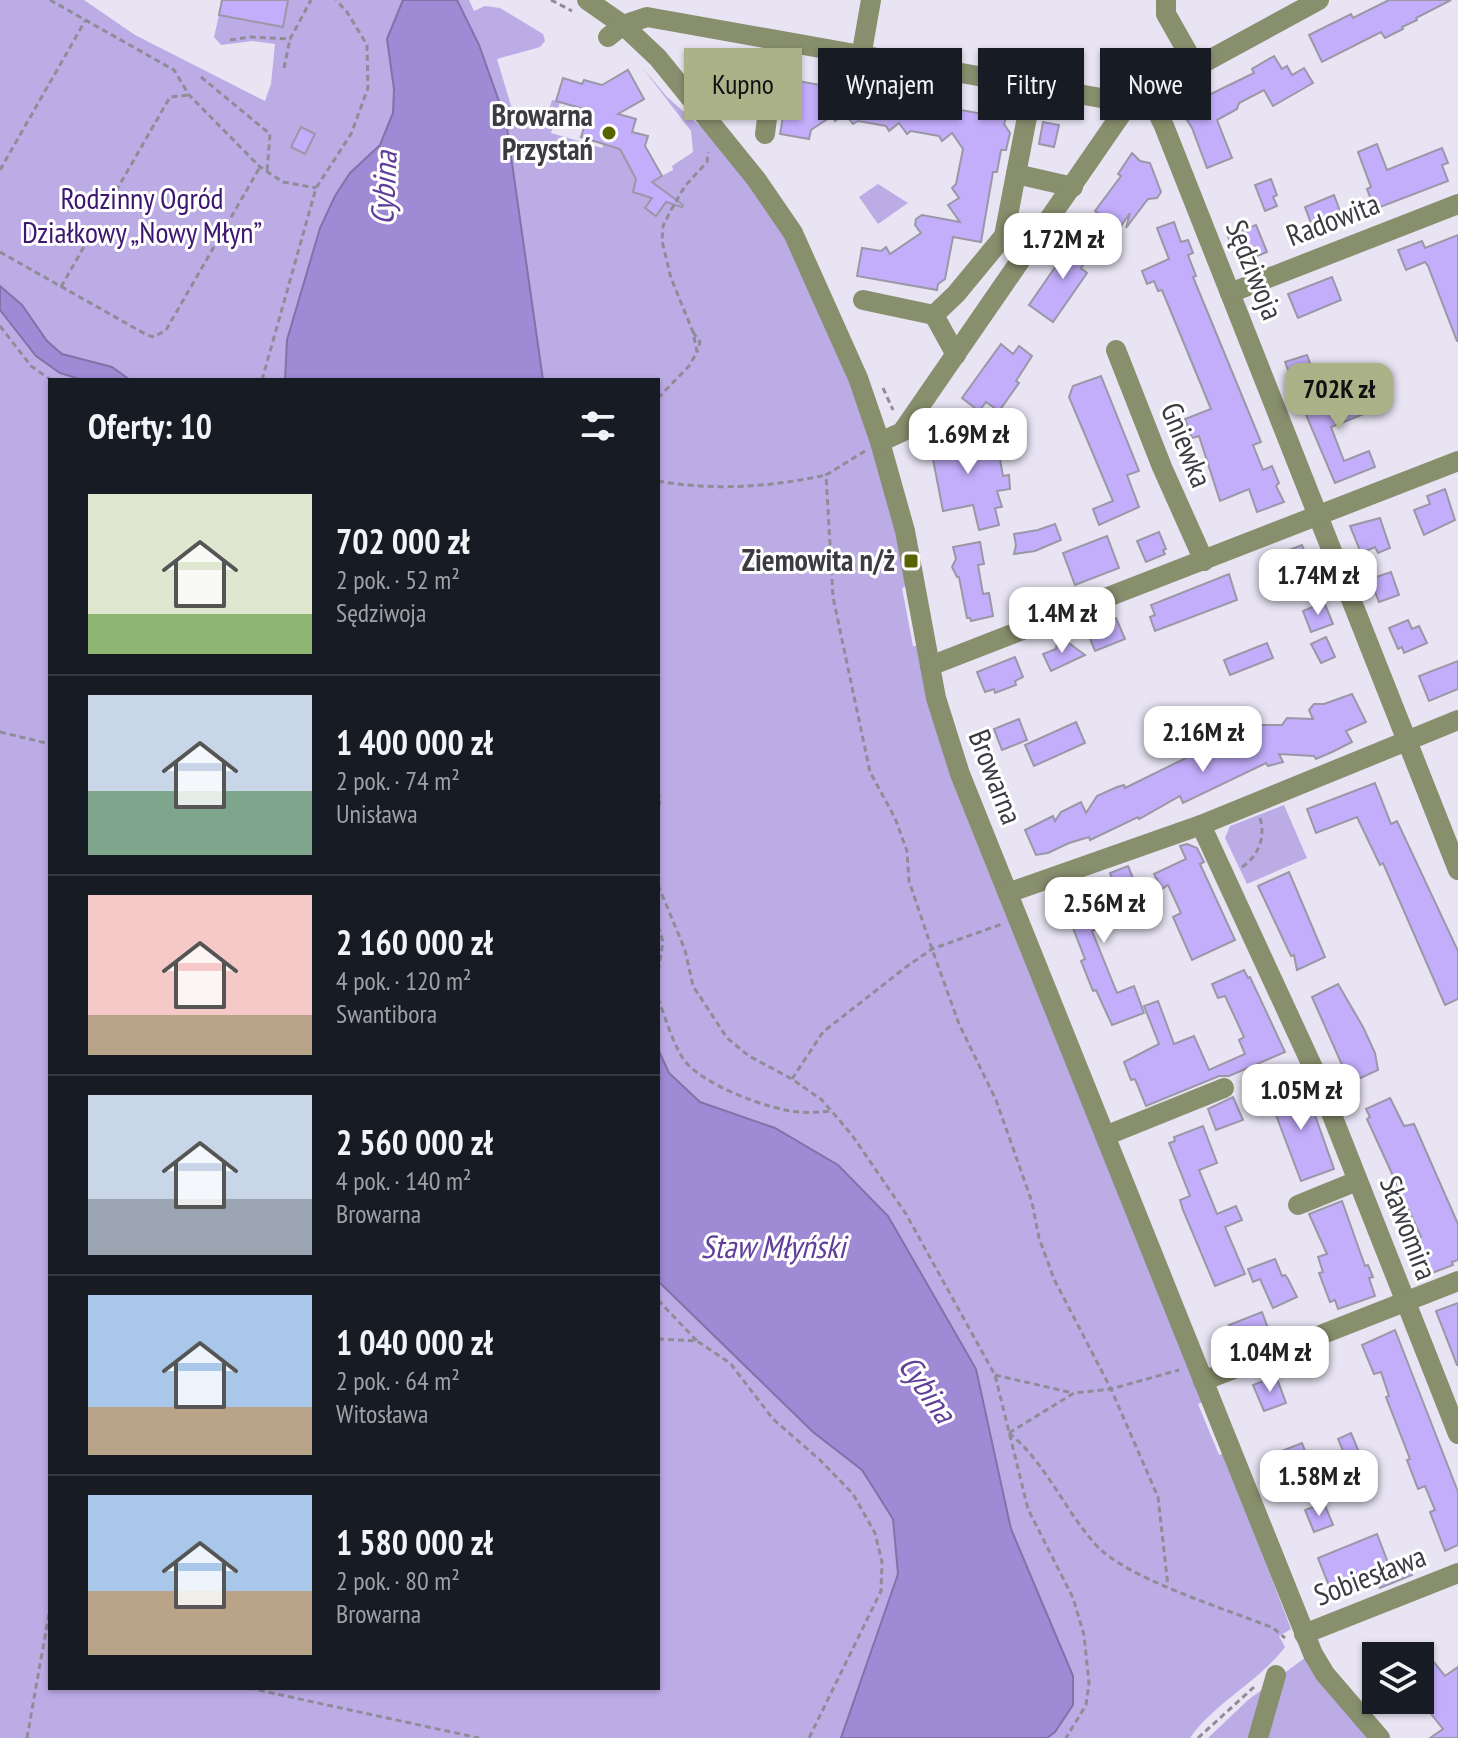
<!DOCTYPE html>
<html lang="pl">
<head>
<meta charset="utf-8">
<style>
  body { margin:0; font-family:"PT Sans Narrow",sans-serif; background:#20242c; color:#f1f3f6; height:100vh; display:flex; flex-direction:column; font-size:30px; white-space:nowrap }
  * { box-sizing:border-box; margin:0 }
  p { font-size:26px; color:#9ea1a6 }
  .icon { flex:none; width:44px; height:44px; fill:none; stroke:currentColor; stroke-width:2; stroke-linecap:round; stroke-linejoin:round }
  .map { position:relative; flex:1; overflow:hidden }
  .panel { position:absolute; left:48px; top:378px; width:612px; height:1312px; display:flex; flex-direction:column; background:#171b24; border-radius:0px; box-shadow:0 2px 6px #0004 }
  .panel>* { flex:none }
  .hud { position:absolute; left:684px; top:48px; width:654px; height:72px; display:flex; gap:16px }
  .controls { position:absolute; left:1362px; top:1642px; display:grid; gap:16px }
  .controls a { display:grid; place-items:center; width:72px; height:72px; border-radius:0px; background:#171b24; box-shadow:0 2px 6px #0004; font-size:40px }
  .price { position:absolute; translate:-50% -68px; padding:0 18px; border-radius:16px; background:#fff; color:#222; font-size:26px; line-height:52px; filter:drop-shadow(0 2px 4px #0008) }
  .price::after { content:''; position:absolute; left:50%; top:48px; width:24px; height:18px; margin-left:-12px; background:inherit; clip-path:polygon(0 0,100% 0,50% 100%) }
  .price.selected { background:#acb288; color:#111 }
  ul { padding:0; list-style:none }
  li { display:flex; align-items:center; gap:24px; height:200px; padding:0 40px }
  li+li { border-top:2px solid #363941 }
  li span { display:grid; place-items:center; flex:none; width:224px; height:160px; border-radius:0px; color:#555 }
  li>.icon { margin-inline-start:auto }
  span .icon { width:96px; height:96px; fill:#fffc; stroke-width:1 }
  li b { font-size:34px }
  h2 { display:flex; justify-content:space-between; align-items:center; height:96px; padding:0 40px; font-size:34px }
  .chip { padding:0 28px; border-radius:0px; background:#171b24; box-shadow:0 2px 6px #0004; font-size:28px; line-height:72px }
  .chip.selected { background:#acb288; color:#111 }
  .map>svg:first-child { display:block }
  .green { fill:#bcace6 }
  .water { fill:#9f8ad5; stroke:#8172a9; stroke-width:2 }
  .building { fill:#c3aefc; stroke:#9a97a6; stroke-width:2 }
  .lines { fill:none; stroke-linecap:round; stroke-linejoin:round }
  .path { stroke:#8f8c97; stroke-width:3; stroke-dasharray:6 4; stroke-linecap:butt }
  .minor { stroke:#888f6d; stroke-width:20 }
  .poi-dot { fill:#586302; stroke:#fff; stroke-width:3 }
  .labels { text-anchor:middle; stroke-width:6; stroke-linejoin:round; paint-order:stroke }
  .poi-label { font-size:30px; font-weight:bold; fill:#3c3b41; stroke:#fff; text-anchor:end }
  .park-label { font-size:30px; fill:#3c176f; stroke:#fff }
  .street-label { font-size:30px; fill:#3c3b41; stroke:#fff }
  .water-label { font-size:32px; font-style:italic; fill:#5f3f99; stroke:#fff }
</style>
</head>
<body>
<div class="map">
<svg width="1458" height="1738" viewBox="0 0 1458 1738">
  <rect width="100%" height="100%" fill="#e8e4f4"/>
  <g class="green">
    <path d="M0 0H84L135 35 265 101 271 84 275 44 253 41 221 45 214 37 219 15 283 27 288 1 284 0H403L387 39 394 89 393 113 380 145 350 173 287 340 285 380H130L112 367 62 354 47 341 22 305 0 286Z"/>
    <path d="M457 0H469L474 11 485 6 500 8 543 34 545 41 540 47 497 59 515 119 549 110 552 100 560 102 551 133 602 148 607 135 618 145 636 179 633 192 646 196 649 183 673 170 672 166 693 152 691 131 641 66 667 97 700 126 702 125 734 163 791 247 855 391 886 489 907 586 902 588 913 646H918L1203 1402 1198 1404 1219 1455 1224 1453 1291 1629 1279 1636 1285 1647C1259 1682 1215 1702 1190 1738H1047L1055 1732 1073 1676 1011 1529 976 1369 887 1216 838 1165 775 1128 700 1102 669 1073 658 1049V380H543L506 121 479 45Z"/>
    <path d="M878 184 908 203 878 224 859 197Z"/>
    <path d="M0 310C27 346 38 365 83 380H50V1688H658V1281L813 1432 862 1470 893 1519 898 1574 841 1738H0Z"/>
    <path d="M1284 805 1307 858 1247 884 1225 838 1230 826Z"/>
    <path d="M1306 1657 1370 1738H1208L1248 1700Z"/>
  </g>
  <g class="water">
    <path d="M403 0H457L479 45 506 121 543 380H285L287 340 320 228 335 196 350 173 380 145 393 113 394 89 387 39Z"/>
    <path d="M0 286 22 305 47 341 62 354 112 367 130 380H83L60 373 36 356 0 310Z"/>
    <path d="M658 1049 669 1073 700 1102 775 1128 838 1165 888 1216 976 1369 1011 1529 1073 1676V1705L1055 1732 1047 1738H841L898 1574 893 1519 862 1470 813 1432 658 1281Z"/>
  </g>
  <g class="building">
    <path d="M222 0H288L283 27 219 15Z"/>
    <path d="M1389 0H1451L1416 18 1417 20 1402 27 1403 29 1385 38 1381 32 1322 62 1309 35 1351 14 1353 18Z"/>
    <path d="M1274 56 1282 69 1287 66 1292 75 1304 68 1313 83 1273 106 1264 90 1239 103 1237 109 1217 120 1232 158 1207 168 1192 128 1180 109 1254 73 1252 69Z"/>
    <path d="M628 70 644 99 618 114 636 119 632 132 648 136 645 146 662 176 652 182 683 205 682 207 666 202 656 216 645 208 652 198 633 192 636 179 620 149 581 137 588 116 583 114 584 109 556 101 563 78 582 84 584 80 602 85Z"/>
    <path d="M792 80 1006 118 1004 124 1010 133 1006 150H1001L997 172H993L981 242 953 237 945 279 938 284 937 290 857 276 862 248 881 251 886 247 890 254 921 233 915 225 916 219 922 215 960 222 948 205 959 198 952 188 956 184 963 149 952 133 942 141 939 136 911 131 907 134 899 123 889 131 886 126 858 121 853 124 845 114 835 121 832 116 811 130 809 139 780 134 784 111 781 110 784 91 791 86Z"/>
    <path d="M1043 122 1059 125 1054 147 1039 144Z"/>
    <path d="M301 127 315 134 305 154 291 147Z"/>
    <path d="M1377 144 1387 170 1442 148 1448 163 1442 165 1448 181 1380 207 1378 203 1373 205 1367 189 1371 187 1358 152Z"/>
    <path d="M1132 153 1140 161 1150 163 1161 192 1157 198 1148 199 1126 228 1130 213 1119 229 1095 211 1121 176 1118 174Z"/>
    <path d="M1271 179 1277 195 1273 197 1277 206 1265 211 1255 185Z"/>
    <path d="M1334 195 1344 222 1319 232 1315 221 1311 223 1305 207Z"/>
    <path d="M1174 222 1181 242 1188 240 1193 253 1188 255 1196 276 1193 277 1261 442 1253 445 1263 470 1272 466 1279 483 1276 486 1284 502 1257 512 1249 489 1220 501 1199 436 1192 438 1185 419 1211 409 1162 290 1158 291 1154 281 1147 284 1142 271 1169 259 1157 228Z"/>
    <path d="M1256 225 1267 252 1245 261 1238 246 1232 248 1228 236Z"/>
    <path d="M1458 235V341H1457L1428 266 1425 262 1406 270 1398 250 1422 241 1425 248Z"/>
    <path d="M1076 237 1094 250 1081 268 1087 273 1053 322 1029 305Z"/>
    <path d="M1332 277 1341 300 1298 318 1288 294Z"/>
    <path d="M1001 344 1013 354 1019 346 1032 356 1016 381 1019 383 999 411 986 402 979 411 962 398Z"/>
    <path d="M1307 355 1315 377 1294 385 1285 362Z"/>
    <path d="M1101 376 1139 471 1127 475 1139 507 1099 525 1093 509 1113 501 1069 397 1073 386Z"/>
    <path d="M1357 382 1369 412 1331 427 1344 461 1369 451 1375 467 1335 483 1304 410 1343 393 1342 389Z"/>
    <path d="M966 423 973 458 999 454 1003 476 1009 475 1010 489 997 491 1002 507 995 508 999 525 979 530 973 505 943 511 930 444 933 439 943 437 941 427Z"/>
    <path d="M1445 489 1455 520 1424 535 1414 510 1430 504 1427 496Z"/>
    <path d="M1380 518 1390 548 1378 553 1375 547 1361 553 1350 526Z"/>
    <path d="M1055 524 1061 540 1035 551 1014 554 1016 545 1014 534 1038 530Z"/>
    <path d="M1159 532 1166 549 1163 550 1165 554 1146 562 1137 541Z"/>
    <path d="M1107 536 1119 568 1075 585 1063 553Z"/>
    <path d="M980 542 984 564 978 565 983 594 989 593 993 616 971 621 970 618H967L959 577H957L952 567 956 559 953 547Z"/>
    <path d="M1302 545 1314 575 1283 587 1271 557Z"/>
    <path d="M1391 572 1399 595 1379 602 1370 579Z"/>
    <path d="M1229 574 1237 600 1155 631 1150 617 1155 615 1151 605Z"/>
    <path d="M1324 602 1333 624 1311 632 1303 611Z"/>
    <path d="M1116 618 1125 639 1095 651 1089 636 1095 634 1092 627Z"/>
    <path d="M1408 620 1412 629 1419 626 1427 643 1404 653 1402 647 1398 649 1389 628Z"/>
    <path d="M1058 635 1085 655 1051 671 1043 654 1056 649Z"/>
    <path d="M1326 637 1335 657 1321 663 1311 644Z"/>
    <path d="M1267 643 1273 658 1230 675 1224 660Z"/>
    <path d="M1015 657 1023 677 1015 681 1016 685 995 693 994 689 985 692 977 672Z"/>
    <path d="M1458 661V689L1429 701 1419 676Z"/>
    <path d="M1352 694 1366 722 1346 731 1352 742 1332 752 1316 759 1314 756 1279 754 1283 762 1268 766 1266 763 1183 803 1180 796 1139 819 1138 817 1090 840 1089 837 1069 843 1048 853 1036 855 1025 830 1053 816 1055 821 1061 812 1081 802 1086 813 1097 796 1117 787 1124 785 1125 788 1194 754 1209 752 1223 745 1227 753 1242 731H1251L1255 725H1282L1287 718 1313 719 1309 710 1314 704H1324Z"/>
    <path d="M1019 719 1027 740 1002 750 994 729Z"/>
    <path d="M1076 722 1085 743 1034 766 1025 745Z"/>
    <path d="M1375 783 1391 824 1397 821 1458 951V999L1445 1005 1383 863 1380 865 1357 817 1316 833 1307 809Z"/>
    <path d="M1187 844 1197 848 1204 862 1200 864 1235 940 1192 960 1173 917 1181 913 1168 885 1162 889 1154 874 1186 859 1180 846Z"/>
    <path d="M1128 866 1139 893 1103 908 1110 924 1092 931 1117 993 1134 986 1144 1013 1112 1025 1096 990 1093 991 1081 961 1085 959 1064 905 1114 884 1110 873Z"/>
    <path d="M1289 872 1325 957 1297 970 1294 955 1291 956 1258 886Z"/>
    <path d="M1244 970 1248 978 1250 977 1285 1052 1229 1076H1219L1146 1106 1135 1079 1131 1080 1124 1062 1159 1044 1144 1006 1158 1001 1174 1044 1194 1036 1209 1070 1245 1054 1239 1040 1244 1037 1225 996 1218 998 1212 984Z"/>
    <path d="M1338 984 1363 1027 1375 1053 1378 1070 1350 1083 1312 997Z"/>
    <path d="M1296 1084 1299 1092 1306 1090 1334 1169 1301 1181 1268 1094Z"/>
    <path d="M1233 1097 1243 1120 1216 1130 1208 1109Z"/>
    <path d="M1390 1098 1404 1126 1414 1124 1458 1224V1260L1452 1262 1453 1265 1432 1273 1418 1238 1421 1237 1367 1119 1370 1117 1366 1109Z"/>
    <path d="M1203 1126 1217 1163 1199 1170 1217 1214 1236 1206 1242 1220 1225 1227 1245 1274 1215 1286 1183 1210 1180 1200 1190 1196 1169 1143 1175 1141 1174 1137Z"/>
    <path d="M1342 1201 1365 1266 1368 1265 1373 1277 1369 1278 1375 1296 1338 1309 1335 1300 1330 1302 1319 1273 1323 1272 1318 1257 1327 1254 1309 1214Z"/>
    <path d="M1275 1259 1282 1276 1285 1275 1288 1279 1297 1297 1273 1308 1260 1279 1253 1282 1248 1269Z"/>
    <path d="M1458 1303V1365H1457L1436 1311Z"/>
    <path d="M1262 1312 1269 1331 1237 1344 1229 1325Z"/>
    <path d="M1395 1330 1458 1492V1545L1445 1551 1430 1512 1435 1510 1425 1486 1418 1489 1407 1460 1410 1459 1386 1397 1389 1396 1381 1372 1374 1374 1362 1345Z"/>
    <path d="M1276 1376 1286 1403 1264 1411 1253 1385Z"/>
    <path d="M1351 1433 1361 1457 1348 1462 1338 1439Z"/>
    <path d="M1302 1443 1311 1467 1298 1472 1297 1468 1287 1472 1279 1452Z"/>
    <path d="M1324 1503 1333 1525 1314 1532 1305 1510Z"/>
    <path d="M1377 1534 1390 1568 1407 1561 1412 1575 1380 1588 1375 1574 1344 1588 1342 1582 1330 1588 1318 1558Z"/>
    <path d="M1432 1660 1445 1676 1458 1667V1738H1430L1443 1729 1420 1700V1670Z"/>
  </g>
  <g class="lines">
    <g class="path">
      <path d="M50 0 174 70 189 95 260 167 283 182 316 188"/>
      <path d="M551 0 572 11"/>
      <path d="M230 40 250 37 290 39 311 0"/>
      <path d="M284 68 290 39"/>
      <path d="M201 77 270 134 267 172"/>
      <path d="M0 170 85 21"/>
      <path d="M116 191 170 97 189 95"/>
      <path d="M0 252 147 335 154 337 166 330 260 167"/>
      <path d="M61 287 90 236"/>
      <path d="M0 326 31 366 51 380"/>
      <path d="M693 332 700 342 697 352"/>
      <path d="M262 380 316 188 351 134 368 88 367 45 347 12 336 0"/>
      <path d="M883 388 893 410"/>
      <path d="M658 398 689 366 697 352 693 332 671 278 662 241 663 226 671 210 685 186 707 162 708 152"/>
      <path d="M865 451 826 475 833 597 870 772 895 818 907 851 909 881 932 949 959 1024 996 1100 1032 1202 1039 1238 1054 1279 1111 1389 1158 1497 1168 1586"/>
      <path d="M658 481C712 491 772 487 826 475"/>
      <path d="M0 732 50 744"/>
      <path d="M658 791 660 800 658 809"/>
      <path d="M1242 867C1258 857 1266 837 1260 818"/>
      <path d="M658 885 685 950 693 986 727 1038 749 1056 792 1079 822 1100 852 1135 906 1214 995 1375 1028 1509 1073 1598 1084 1635 1089 1683 1086 1705 1066 1738"/>
      <path d="M658 926 663 942 658 973"/>
      <path d="M658 998C665 1017 673 1044 684 1060 701 1084 771 1111 800 1112 810 1113 820 1112 831 1111"/>
      <path d="M792 1079 823 1032 906 967 932 949 1002 924"/>
      <path d="M658 1300 697 1341"/>
      <path d="M658 1339 697 1341 730 1363 773 1419 820 1460 853 1494 875 1533 882 1562 881 1591 809 1738"/>
      <path d="M995 1375 1073 1393"/>
      <path d="M1009 1433C1046 1463 1064 1509 1095 1544 1126 1579 1227 1609 1273 1628L1285 1638"/>
      <path d="M1009 1433 1074 1393 1111 1389 1179 1370"/>
      <path d="M249 1688 479 1738"/>
      <path d="M27 1738 50 1608"/>
      <path d="M1198 1738 1254 1687"/>
    </g>
    <g class="minor">
      <path d="M587 0 623 25 658 58 756 179 793 233 858 378 880 442 905 531 936 698 960 774 1313 1654 1325 1674 1380 1738"/>
      <path d="M1166 0V14L1196 67"/>
      <path d="M608 37 623 25 647 17 1129 103"/>
      <path d="M861 57 871 0"/>
      <path d="M1033 86 1016 174 1073 187"/>
      <path d="M1149 95 1164 126 1458 870"/>
      <path d="M765 134 777 41"/>
      <path d="M1016 174 1004 236 1016 242"/>
      <path d="M1230 293 1458 204"/>
      <path d="M863 300 934 315"/>
      <path d="M1116 350 1162 467 1204 561"/>
      <path d="M956 355 934 315 956 294 1004 236"/>
      <path d="M880 442 902 432 1129 103 1160 91 1196 67 1319 0"/>
      <path d="M930 666 1458 461"/>
      <path d="M1201 825 1315 1072 1458 1434"/>
      <path d="M1008 893 1201 825 1458 720"/>
      <path d="M1105 1136 1224 1088"/>
      <path d="M1298 1205 1357 1181"/>
      <path d="M1203 1381 1458 1281"/>
      <path d="M1304 1634 1458 1573"/>
      <path d="M1258 1738 1276 1675"/>
    </g>
  </g>
  <g class="poi-dot">
    <circle cx="609" cy="133" r="8"/>
    <rect x="903" y="553" width="16" height="16" rx="4"/>
  </g>
  <g class="labels">
    <g class="poi-label">
      <text x="593" y="126">Browarna<tspan x="593" dy="34">Przystań</tspan></text>
      <text x="895" y="571">Ziemowita n/ż</text>
    </g>
    <g class="park-label">
      <text x="142" y="209">Rodzinny Ogród<tspan x="142" dy="34">Działkowy „Nowy Młyn”</tspan></text>
    </g>
    <g class="street-label">
      <text transform="translate(1333 220) rotate(-21)" y="10">Radowita</text>
      <text transform="translate(1254 270) rotate(68)" y="10">Sędziwoja</text>
      <text transform="translate(1186 445) rotate(68)" y="10">Gniewka</text>
      <text transform="translate(995 777) rotate(69)" y="10">Browarna</text>
      <text transform="translate(1408 1228) rotate(69)" y="10">Sławomira</text>
      <text transform="translate(1370 1576) rotate(-21)" y="10">Sobiesława</text>
    </g>
    <g class="water-label">
      <text transform="translate(384 188) rotate(-87)" y="11">Cybina</text>
      <text x="773" y="1258">Staw Młyński</text>
      <text transform="translate(927 1389) rotate(55)" y="11">Cybina</text>
    </g>
  </g>
</svg>
<div class="controls">
<a><svg class="icon" aria-label="layers" viewBox="0 0 24 24"><path d="M12 4l9 5-9 5-9-5zM3 14l9 5 9-5"/></svg></a>
</div>
<b class="price" style="left:1063px;top:281px">1.72M zł</b>
<b class="price selected" style="left:1339px;top:431px">702K zł</b>
<b class="price" style="left:968px;top:476px">1.69M zł</b>
<b class="price" style="left:1318px;top:617px">1.74M zł</b>
<b class="price" style="left:1062px;top:655px">1.4M zł</b>
<b class="price" style="left:1203px;top:774px">2.16M zł</b>
<b class="price" style="left:1104px;top:945px">2.56M zł</b>
<b class="price" style="left:1301px;top:1132px">1.05M zł</b>
<b class="price" style="left:1270px;top:1394px">1.04M zł</b>
<b class="price" style="left:1319px;top:1518px">1.58M zł</b>
<div class="hud">
<a class="chip selected">Kupno</a>
<a class="chip">Wynajem</a>
<a class="chip">Filtry</a>
<a class="chip">Nowe</a>
</div>
<section class="panel">
<h2>Oferty: 10<svg class="icon" aria-label="filters" viewBox="0 0 24 24"><path d="M4 7h16M4 17h16"/><circle cx="9" cy="7" r="2"/><circle cx="15" cy="17" r="2"/></svg></h2>
<ul>
<li><span style="background:linear-gradient(#dfe7d0 75%,#8fb573 0)"><svg class="icon" aria-label="home" viewBox="0 0 24 24"><path d="M3 11l9-7 9 7M6 9v11h12V9"/></svg></span><div><b>702 000 zł</b><p>2 pok. · 52 m²</p><p>Sędziwoja</p></div></li>
<li><span style="background:linear-gradient(#c9d6e8 60%,#7fa58c 0)"><svg class="icon" aria-label="home" viewBox="0 0 24 24"><path d="M3 11l9-7 9 7M6 9v11h12V9"/></svg></span><div><b>1 400 000 zł</b><p>2 pok. · 74 m²</p><p>Unisława</p></div></li>
<li><span style="background:linear-gradient(#f6c9c9 75%,#b9a48a 0)"><svg class="icon" aria-label="home" viewBox="0 0 24 24"><path d="M3 11l9-7 9 7M6 9v11h12V9"/></svg></span><div><b>2 160 000 zł</b><p>4 pok. · 120 m²</p><p>Swantibora</p></div></li>
<li><span style="background:linear-gradient(#c9d6e8 65%,#9aa5b1 0)"><svg class="icon" aria-label="home" viewBox="0 0 24 24"><path d="M3 11l9-7 9 7M6 9v11h12V9"/></svg></span><div><b>2 560 000 zł</b><p>4 pok. · 140 m²</p><p>Browarna</p></div></li>
<li><span style="background:linear-gradient(#a9c7e8 70%,#b9a48a 0)"><svg class="icon" aria-label="home" viewBox="0 0 24 24"><path d="M3 11l9-7 9 7M6 9v11h12V9"/></svg></span><div><b>1 040 000 zł</b><p>2 pok. · 64 m²</p><p>Witosława</p></div></li>
<li><span style="background:linear-gradient(#a9c7e8 60%,#b9a48a 0)"><svg class="icon" aria-label="home" viewBox="0 0 24 24"><path d="M3 11l9-7 9 7M6 9v11h12V9"/></svg></span><div><b>1 580 000 zł</b><p>2 pok. · 80 m²</p><p>Browarna</p></div></li>
</ul>
</section>
</div>
</body>
</html>
